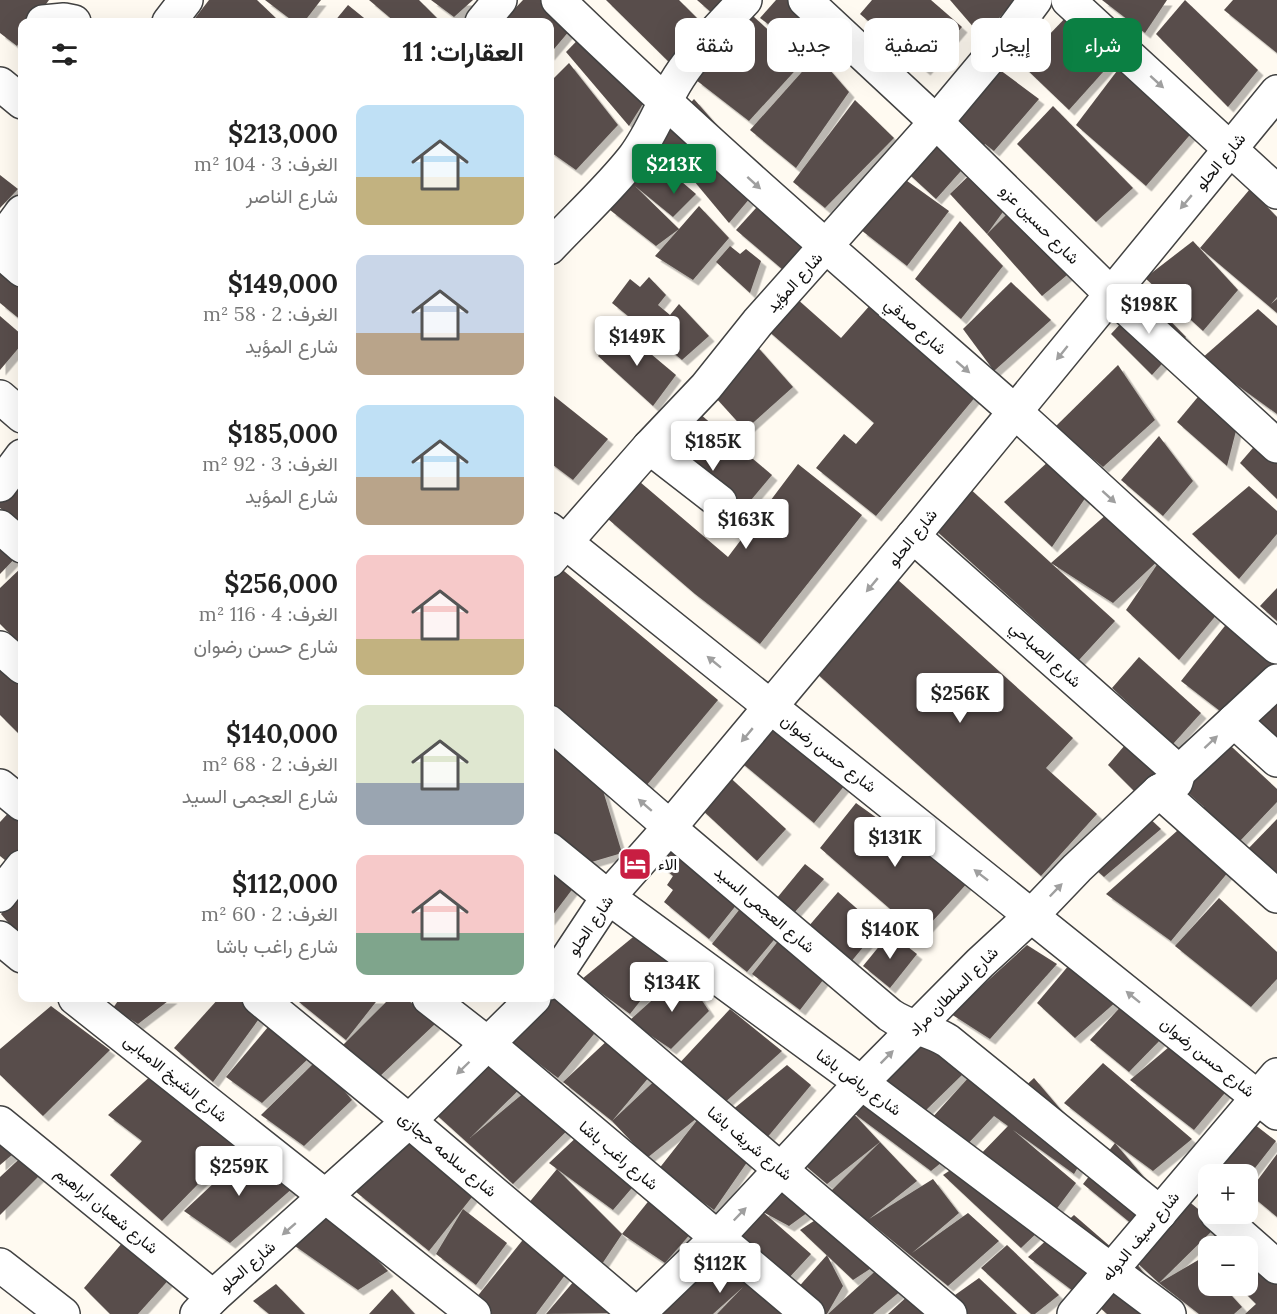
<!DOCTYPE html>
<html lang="ar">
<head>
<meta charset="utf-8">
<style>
  body { margin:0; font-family:Lora,Vazirmatn,serif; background:#f6f6f6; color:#222; direction:rtl; height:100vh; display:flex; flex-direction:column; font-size:22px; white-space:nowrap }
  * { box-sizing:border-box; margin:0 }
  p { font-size:20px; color:#767676 }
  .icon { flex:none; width:33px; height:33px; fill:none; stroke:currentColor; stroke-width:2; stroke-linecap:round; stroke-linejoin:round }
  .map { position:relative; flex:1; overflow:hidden; direction:ltr }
  .sheet { position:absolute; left:18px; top:18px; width:536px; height:984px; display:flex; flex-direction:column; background:#fff; border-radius:12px; box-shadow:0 6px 24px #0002; direction:rtl }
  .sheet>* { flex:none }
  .banner { position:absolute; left:572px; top:18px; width:570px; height:54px; direction:rtl; display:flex; gap:12px }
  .buttons { position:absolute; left:1198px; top:1164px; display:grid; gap:12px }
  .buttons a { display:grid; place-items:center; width:60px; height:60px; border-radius:12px; background:#fff; box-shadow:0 6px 24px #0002; font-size:30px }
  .price { position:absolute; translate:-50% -51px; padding:0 14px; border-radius:6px; background:#fff; color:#222; font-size:20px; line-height:39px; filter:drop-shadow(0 2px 3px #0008) }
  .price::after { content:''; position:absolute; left:50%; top:36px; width:18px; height:14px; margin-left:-9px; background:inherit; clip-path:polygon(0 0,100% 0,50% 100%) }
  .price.active { background:#0b8043; color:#fff }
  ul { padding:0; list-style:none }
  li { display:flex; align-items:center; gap:18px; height:150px; padding:0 30px }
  li span { display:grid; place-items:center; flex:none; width:168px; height:120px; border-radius:12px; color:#555 }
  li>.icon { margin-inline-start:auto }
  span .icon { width:72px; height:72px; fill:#fffc; stroke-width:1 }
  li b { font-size:26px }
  h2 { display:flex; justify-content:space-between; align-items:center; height:72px; padding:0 30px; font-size:26px }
  .pill { padding:0 21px; border-radius:12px; background:#fff; box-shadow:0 6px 24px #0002; font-size:21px; line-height:54px }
  .pill.active { background:#0b8043; color:#fff }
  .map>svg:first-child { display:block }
  .building { fill:#584e4b; filter:url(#shadow) }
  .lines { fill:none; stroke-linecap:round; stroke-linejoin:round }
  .minor-casing { stroke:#424242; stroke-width:36 }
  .minor { stroke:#fff; stroke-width:33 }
  .oneway { fill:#9f9f9f }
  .labels { text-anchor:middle; stroke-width:6; stroke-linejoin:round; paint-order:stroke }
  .street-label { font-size:16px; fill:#0f0f0f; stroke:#fff }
  .poi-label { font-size:16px; fill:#0f0f0f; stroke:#fff; text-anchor:start }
</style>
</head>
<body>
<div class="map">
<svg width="1277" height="1314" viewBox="0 0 1277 1314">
  <defs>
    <filter id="shadow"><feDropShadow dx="5.5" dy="5.5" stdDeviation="0" flood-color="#0004"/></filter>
  </defs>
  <rect width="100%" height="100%" fill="#fffaf1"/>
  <g class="building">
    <path d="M0 0H49L33 22H22V38L17 46 0 33Z"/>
    <path d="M209 0H257L280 22H192Z"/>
    <path d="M265 0H321L304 22H294Z"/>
    <path d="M369 0H419L441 22H395Z"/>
    <path d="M431 0H473L454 17Z"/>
    <path d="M523 0H543L570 30 549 55V22H502Z"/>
    <path d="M606 0H679L709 30 676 69Z"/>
    <path d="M697 0H726L713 14Z"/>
    <path d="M776 0H789L824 32 801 49 760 18Z"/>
    <path d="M872 0H931L962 27 925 70 860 14Z"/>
    <path d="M950 0H1015L982 37Z"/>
    <path d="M1102 0H1167L1145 33Z"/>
    <path d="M1185 0 1258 70 1228 107 1156 34Z"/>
    <path d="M1233 0H1277V53L1224 10Z"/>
    <path d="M348 5 369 22H334Z"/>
    <path d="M1070 13 1113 61 1069 110 1021 64Z"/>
    <path d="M753 16 803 62 749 121 696 80Z"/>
    <path d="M598 19 661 75 629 126 566 52Z"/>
    <path d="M817 55 849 92 796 168 750 130Z"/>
    <path d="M569 63 618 125 576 170 549 151V83Z"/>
    <path d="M1123 63 1195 129 1146 186 1076 125Z"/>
    <path d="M996 67 1039 99 994 151 985 144 936 199 899 165Z"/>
    <path d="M694 99 722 131 687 176 647 152 696 194 673 217 635 186 679 229 699 206 729 238 693 280 655 256 679 229 656 246 610 210 631 183 647 152Z"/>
    <path d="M855 100 894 138 825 208 793 182Z"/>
    <path d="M1053 106 1133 188 1096 222 1017 144Z"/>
    <path d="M733 141 767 178 729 223 694 181Z"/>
    <path d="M989 156 1023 184 987 234 950 194Z"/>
    <path d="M0 175 18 189 0 208Z"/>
    <path d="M903 178 949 211 907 266 861 230Z"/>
    <path d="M777 185 826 231 789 275 736 230Z"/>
    <path d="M1250 189 1277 217V297L1271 304 1277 299V313L1200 248Z"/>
    <path d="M1031 190 1091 255 1042 296 987 234Z"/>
    <path d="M960 221 1003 266 961 319 915 279Z"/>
    <path d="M19 237 22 241V321L0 303V267Z"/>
    <path d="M1193 241 1238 290 1203 331 1145 278Z"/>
    <path d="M730 246 740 254 746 249 761 261 750 293 716 262Z"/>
    <path d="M649 277 666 295 658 305 670 315 679 304 709 336 682 360 612 303 630 279 640 287Z"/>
    <path d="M1011 282 1051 320 994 371 963 329Z"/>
    <path d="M787 290 841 338 872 303 977 395 876 516 816 468 844 434 856 444 874 423 758 322Z"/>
    <path d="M1146 296 1186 337 1152 375 1111 334Z"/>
    <path d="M1258 309 1277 326V414L1201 359Z"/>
    <path d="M0 316 22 335V344L0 370Z"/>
    <path d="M620 328 676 375 653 406 598 356Z"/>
    <path d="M755 344 793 387 745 430 706 387Z"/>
    <path d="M1118 365 1155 420 1103 467 1055 427Z"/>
    <path d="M549 392 608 439 573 480 549 462Z"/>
    <path d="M1202 392 1238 423 1227 466 1177 422Z"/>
    <path d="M700 414 772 475 726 530 654 469Z"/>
    <path d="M1271 427 1277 432V499L1240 463Z"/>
    <path d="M1159 436 1193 481 1163 516 1121 480Z"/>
    <path d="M22 445V525L0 508V463Z"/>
    <path d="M1050 460 1088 494 1052 547 1004 502Z"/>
    <path d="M798 464 862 515 760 644 695 594 608 519 640 482 728 557Z"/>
    <path d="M967 486 1051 563 1108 513 1163 556 1113 603 1051 563 1115 621 1079 660 931 526Z"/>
    <path d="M1249 486 1277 511V534L1239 579 1192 534Z"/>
    <path d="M0 537 20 553 0 574Z"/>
    <path d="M1163 556 1218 613 1179 660 1126 610Z"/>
    <path d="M552 561 718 700 641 792 549 715V564Z"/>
    <path d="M22 567V646L0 624V588Z"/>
    <path d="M897 579 1073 738 1046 768 1097 814 1041 876 814 671Z"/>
    <path d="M1277 588V621L1260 606Z"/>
    <path d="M1232 617 1277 662V665L1220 711 1181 681Z"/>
    <path d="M1139 657 1201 713 1173 744 1112 688Z"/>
    <path d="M2 666 22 684 21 736 0 715V669Z"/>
    <path d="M1277 666V744L1239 709Z"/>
    <path d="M1147 719 1177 755 1137 794 1108 765Z"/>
    <path d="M768 721 845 785 814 823 737 759Z"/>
    <path d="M1219 735 1277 789V802L1240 841 1206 810 1244 853 1171 941 1106 894 1204 807 1176 782Z"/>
    <path d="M549 740 601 784 622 853 578 866 549 825Z"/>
    <path d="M724 772 786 829 757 861 699 807Z"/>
    <path d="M1132 802 1161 829 1104 877 1075 851Z"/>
    <path d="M856 803 902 836 906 828 971 879 920 935 820 848Z"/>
    <path d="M13 808 22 819V842L11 865 0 856V822Z"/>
    <path d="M1277 819V879L1244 853Z"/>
    <path d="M681 838 746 893 709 939 664 902 673 890 667 885 673 876 659 864Z"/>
    <path d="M549 857 574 887 549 920Z"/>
    <path d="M805 864 824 879 794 913 777 898Z"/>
    <path d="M22 885V939L1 914Z"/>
    <path d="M838 892 879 928 850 963 808 927Z"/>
    <path d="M1219 898 1277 952V979L1251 1007 1175 946Z"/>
    <path d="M747 900 783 929 747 972 712 944Z"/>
    <path d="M638 933 671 962 630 1014 582 979Z"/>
    <path d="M890 933 917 954 890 988 863 966Z"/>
    <path d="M783 935 830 971 800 1010 752 974Z"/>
    <path d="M1027 945 1057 964 990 1039 951 1014Z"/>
    <path d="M1075 958 1117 1001 1075 1038 1037 1003Z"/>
    <path d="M683 972 709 1011 671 1049 629 1021Z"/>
    <path d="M561 983 594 1034 558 1078 509 1041Z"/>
    <path d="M120 998H172L138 1024 113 1008Z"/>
    <path d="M219 998H244L261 1016 213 1082 174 1048Z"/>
    <path d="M294 998H379L346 1040Z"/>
    <path d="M390 998H406L435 1024 378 1078 340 1048Z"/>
    <path d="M1126 1001 1166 1034 1129 1072 1090 1040Z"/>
    <path d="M51 1006 110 1050 43 1116 0 1075V1049Z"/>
    <path d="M730 1009 782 1051 722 1105 675 1068Z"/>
    <path d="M279 1014 311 1056 262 1103 226 1077Z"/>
    <path d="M928 1030 963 1074 922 1114 882 1079Z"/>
    <path d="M1182 1036 1229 1088 1194 1130 1130 1080Z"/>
    <path d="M610 1038 650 1076 612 1121 665 1071 750 1158 714 1210 658 1170 702 1114 647 1158 612 1121 563 1082Z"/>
    <path d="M501 1042 537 1072 470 1138 549 1072 584 1114 513 1184 430 1109Z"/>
    <path d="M318 1059 352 1100 304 1146 261 1115Z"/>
    <path d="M1103 1063 1192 1139 1153 1171 1115 1143 1154 1189 1133 1225 1083 1184 1115 1143 1064 1103Z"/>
    <path d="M787 1065 811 1085 766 1139 731 1111Z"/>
    <path d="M979 1066 1006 1104 1034 1078 1091 1145 1074 1174 1013 1130 1076 1183 1052 1215 975 1160 1008 1126 994 1116 963 1149 931 1119Z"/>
    <path d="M155 1072 240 1148 202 1180 162 1221 110 1175 142 1141 108 1115Z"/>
    <path d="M871 1090 947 1158 931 1171 852 1112 880 1142 827 1184 801 1162Z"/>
    <path d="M597 1118 649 1168 613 1210 557 1169 622 1234 600 1267 527 1205 557 1169 549 1163Z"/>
    <path d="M1254 1124 1276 1141 1248 1177V1174H1211Z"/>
    <path d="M409 1131 472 1197 429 1251 356 1192Z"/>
    <path d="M0 1141 13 1154 0 1165Z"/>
    <path d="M880 1142 917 1181 869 1219 933 1179 959 1213 912 1253 968 1213 999 1241 948 1286 867 1220 861 1225 828 1194Z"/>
    <path d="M31 1148 40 1175 0 1215V1177Z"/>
    <path d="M249 1150 294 1187 230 1243 184 1211Z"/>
    <path d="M1277 1154V1217L1248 1193Z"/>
    <path d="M958 1165 1041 1229 1021 1248 943 1175Z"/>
    <path d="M668 1177 706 1216 665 1263 622 1234Z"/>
    <path d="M793 1180 811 1210 789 1226 763 1212 811 1254 787 1280 733 1241Z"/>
    <path d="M1187 1200 1218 1225 1159 1283 1200 1259 1209 1270V1286H1223L1242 1307 1234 1314H1199L1159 1283 1134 1260Z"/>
    <path d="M463 1209 507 1243 476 1285 436 1254Z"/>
    <path d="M332 1213 388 1271 358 1290 292 1244Z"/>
    <path d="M1236 1214 1277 1248V1314H1245L1256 1304 1238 1286H1248V1246H1216Z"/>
    <path d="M1074 1215 1112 1248 1073 1291 1028 1257Z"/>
    <path d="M820 1217 873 1267 853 1280 800 1230Z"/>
    <path d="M534 1226 568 1271 536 1314H490L472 1303Z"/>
    <path d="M128 1236 173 1275 138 1314H110L84 1288Z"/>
    <path d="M1007 1245 1059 1295 1035 1314H1031L981 1268Z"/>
    <path d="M720 1252 747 1283 782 1314H717L743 1287 713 1314H662Z"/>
    <path d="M827 1255 843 1286 827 1314H824L795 1291Z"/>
    <path d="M1134 1260 1161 1296 1144 1314H1107L1099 1307Z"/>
    <path d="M882 1265 902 1290 873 1314H828Z"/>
    <path d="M580 1274 611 1313 546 1314Z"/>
    <path d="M979 1278 1017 1314H965L948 1300Z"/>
    <path d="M276 1284 305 1314H269L253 1301Z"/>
    <path d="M392 1289 415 1314H369Z"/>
    <path d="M911 1293 927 1314H888Z"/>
  </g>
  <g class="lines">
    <g class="minor-casing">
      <g id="minor">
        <path d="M558 0C704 142 859 275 1013 410 1101 489 1186 571 1277 647"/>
        <path d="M805 0 936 122 1111 294 1277 446"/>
        <path d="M1068 0 1277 192"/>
        <path d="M43 22 64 20 74 22"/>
        <path d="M169 22 186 0"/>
        <path d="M482 22 500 0"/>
        <path d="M0 84 22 102"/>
        <path d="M0 242 22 212"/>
        <path d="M549 248C576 219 610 188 634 157 653 132 662 103 679 77 698 48 722 25 745 0"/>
        <path d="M0 251 22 270"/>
        <path d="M0 397 22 416"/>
        <path d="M649 447 720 502"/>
        <path d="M0 485 22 456"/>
        <path d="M0 527 22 546"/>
        <path d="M549 529 1277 1113"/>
        <path d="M913 536 1179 772"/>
        <path d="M549 561 649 447 706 387 758 322 936 122 1012 31 1035 0"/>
        <path d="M0 648 22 667"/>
        <path d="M1234 721 1277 760"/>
        <path d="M549 722 670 827 681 838 890 1015C908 1028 930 1029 948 1041L1160 1213"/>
        <path d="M0 786 22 804"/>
        <path d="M1159 791 1277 896"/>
        <path d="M549 849 608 897 871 1090 1169 1314"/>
        <path d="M0 895 22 867"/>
        <path d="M0 938 22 956"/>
        <path d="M549 972 950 1314"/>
        <path d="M549 983 555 977 608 897 670 827 913 536 1277 92"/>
        <path d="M75 998 474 1314"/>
        <path d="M259 998 409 1121 636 1314"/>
        <path d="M429 998 488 1044 808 1314"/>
        <path d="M0 1123 213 1297"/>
        <path d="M1217 1214 1277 1267"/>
        <path d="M0 1265 63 1314"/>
        <path d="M197 1314 213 1297 409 1121 534 998"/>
        <path d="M638 1314 717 1238 861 1083 980 963 1032 915 1077 868 1159 791 1176 782 1179 772 1277 681"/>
        <path d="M1074 1314 1277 1075"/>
      </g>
    </g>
    <use href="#minor" class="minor"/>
  </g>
  <defs><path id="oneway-solid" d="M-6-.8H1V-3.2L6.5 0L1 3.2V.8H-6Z" transform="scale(1.5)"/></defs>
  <g class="oneway">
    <use href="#oneway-solid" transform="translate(1157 82) rotate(42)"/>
    <use href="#oneway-solid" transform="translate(754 183) rotate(42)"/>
    <use href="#oneway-solid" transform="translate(1186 202) rotate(130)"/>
    <use href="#oneway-solid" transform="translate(1062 353) rotate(129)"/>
    <use href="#oneway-solid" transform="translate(963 367) rotate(41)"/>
    <use href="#oneway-solid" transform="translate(1109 497) rotate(42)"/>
    <use href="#oneway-solid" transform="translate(872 585) rotate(130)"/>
    <use href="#oneway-solid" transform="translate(714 662) rotate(-141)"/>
    <use href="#oneway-solid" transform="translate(747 735) rotate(130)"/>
    <use href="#oneway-solid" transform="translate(1211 742) rotate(-43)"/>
    <use href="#oneway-solid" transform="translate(645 805) rotate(-139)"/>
    <use href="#oneway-solid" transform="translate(981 875) rotate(-142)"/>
    <use href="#oneway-solid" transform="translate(1056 890) rotate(-46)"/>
    <use href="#oneway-solid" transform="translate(1133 997) rotate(-141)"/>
    <use href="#oneway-solid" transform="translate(887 1057) rotate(-45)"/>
    <use href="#oneway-solid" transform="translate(463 1068) rotate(136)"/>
    <use href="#oneway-solid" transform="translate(740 1214) rotate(-46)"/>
    <use href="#oneway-solid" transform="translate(289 1229) rotate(139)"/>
  </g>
  <defs>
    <g id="hotel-square" transform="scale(1.725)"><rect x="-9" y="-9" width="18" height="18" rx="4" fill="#c81e42" stroke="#fff"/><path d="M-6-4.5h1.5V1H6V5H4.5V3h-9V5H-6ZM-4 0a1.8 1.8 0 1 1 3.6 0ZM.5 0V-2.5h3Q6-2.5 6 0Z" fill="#fff"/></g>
  </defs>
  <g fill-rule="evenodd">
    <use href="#hotel-square" x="635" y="864"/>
  </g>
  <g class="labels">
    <g class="street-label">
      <text transform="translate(1220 161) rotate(-50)" y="6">شارع الحلو</text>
      <text transform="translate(1040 224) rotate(45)" y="6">شارع حسين عزو</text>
      <text transform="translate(794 282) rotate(-48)" y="6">شارع المؤيد</text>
      <text transform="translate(916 326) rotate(41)" y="6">شارع صدقي</text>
      <text transform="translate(912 537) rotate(-51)" y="6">شارع الحلو</text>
      <text transform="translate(1046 654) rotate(42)" y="6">شارع الصباحي</text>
      <text transform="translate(829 753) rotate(38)" y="6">شارع حسن رضوان</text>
      <text transform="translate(765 909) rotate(40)" y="6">شارع العجمى السيد</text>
      <text transform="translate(590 925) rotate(-56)" y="6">شارع الحلو</text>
      <text transform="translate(953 991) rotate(-45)" y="6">شارع السلطان مراد</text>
      <text transform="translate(1208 1057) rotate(39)" y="6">شارع حسن رضوان</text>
      <text transform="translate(176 1078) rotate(39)" y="6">شارع الشيخ الامبابى</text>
      <text transform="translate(859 1082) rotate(36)" y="6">شارع رياض باشا</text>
      <text transform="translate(750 1143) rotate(40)" y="6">شارع شريف باشا</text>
      <text transform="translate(448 1154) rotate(40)" y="6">شارع سلامه حجازى</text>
      <text transform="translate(619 1155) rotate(40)" y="6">شارع راغب باشا</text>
      <text transform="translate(107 1210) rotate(39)" y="6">شارع شعبان ابراهيم</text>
      <text transform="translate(1140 1236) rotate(-50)" y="6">شارع سيف الدوله</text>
      <text transform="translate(247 1266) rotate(-41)" y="6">شارع الحلو</text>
    </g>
    <g class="poi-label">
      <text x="658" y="870">الاء</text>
    </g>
  </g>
</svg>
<div class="buttons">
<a>+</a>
<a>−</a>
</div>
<b class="price active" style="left:674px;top:195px">$213K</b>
<b class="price" style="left:1149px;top:335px">$198K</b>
<b class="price" style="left:637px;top:367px">$149K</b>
<b class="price" style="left:713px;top:472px">$185K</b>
<b class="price" style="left:746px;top:550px">$163K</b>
<b class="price" style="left:960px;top:724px">$256K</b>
<b class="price" style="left:895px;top:868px">$131K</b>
<b class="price" style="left:890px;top:960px">$140K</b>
<b class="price" style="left:672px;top:1013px">$134K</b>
<b class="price" style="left:239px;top:1197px">$259K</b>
<b class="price" style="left:720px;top:1294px">$112K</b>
<div class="banner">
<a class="pill active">شراء</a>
<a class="pill">إيجار</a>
<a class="pill">تصفية</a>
<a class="pill">جديد</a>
<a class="pill">شقة</a>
</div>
<section class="sheet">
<h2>العقارات: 11<svg class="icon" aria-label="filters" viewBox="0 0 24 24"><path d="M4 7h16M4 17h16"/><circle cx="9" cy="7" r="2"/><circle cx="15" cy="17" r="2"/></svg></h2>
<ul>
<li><span style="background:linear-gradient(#bfe0f5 60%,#c2b280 0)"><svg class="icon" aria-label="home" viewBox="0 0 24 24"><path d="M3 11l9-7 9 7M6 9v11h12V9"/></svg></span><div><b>$213,000</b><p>الغرف: 3 · 104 m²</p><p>شارع الناصر</p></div></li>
<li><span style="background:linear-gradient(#c9d6e8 65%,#b9a48a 0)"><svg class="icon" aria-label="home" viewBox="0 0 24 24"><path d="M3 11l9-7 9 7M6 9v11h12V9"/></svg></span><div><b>$149,000</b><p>الغرف: 2 · 58 m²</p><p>شارع المؤيد</p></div></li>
<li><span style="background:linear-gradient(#bfe0f5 60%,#b9a48a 0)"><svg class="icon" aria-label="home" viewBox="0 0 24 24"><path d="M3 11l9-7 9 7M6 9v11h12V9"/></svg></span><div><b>$185,000</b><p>الغرف: 3 · 92 m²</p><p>شارع المؤيد</p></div></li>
<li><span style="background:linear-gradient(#f6c9c9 70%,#c2b280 0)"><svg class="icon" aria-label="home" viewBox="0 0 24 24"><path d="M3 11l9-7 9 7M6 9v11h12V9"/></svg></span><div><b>$256,000</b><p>الغرف: 4 · 116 m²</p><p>شارع حسن رضوان</p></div></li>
<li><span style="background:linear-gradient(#dfe7d0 65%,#9aa5b1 0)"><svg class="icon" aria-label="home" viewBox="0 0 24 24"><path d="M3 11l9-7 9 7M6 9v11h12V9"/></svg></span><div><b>$140,000</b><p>الغرف: 2 · 68 m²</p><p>شارع العجمى السيد</p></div></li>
<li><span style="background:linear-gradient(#f6c9c9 65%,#7fa58c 0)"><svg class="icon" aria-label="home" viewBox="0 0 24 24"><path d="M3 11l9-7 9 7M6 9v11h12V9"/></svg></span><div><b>$112,000</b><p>الغرف: 2 · 60 m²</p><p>شارع راغب باشا</p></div></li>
</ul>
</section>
</div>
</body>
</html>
